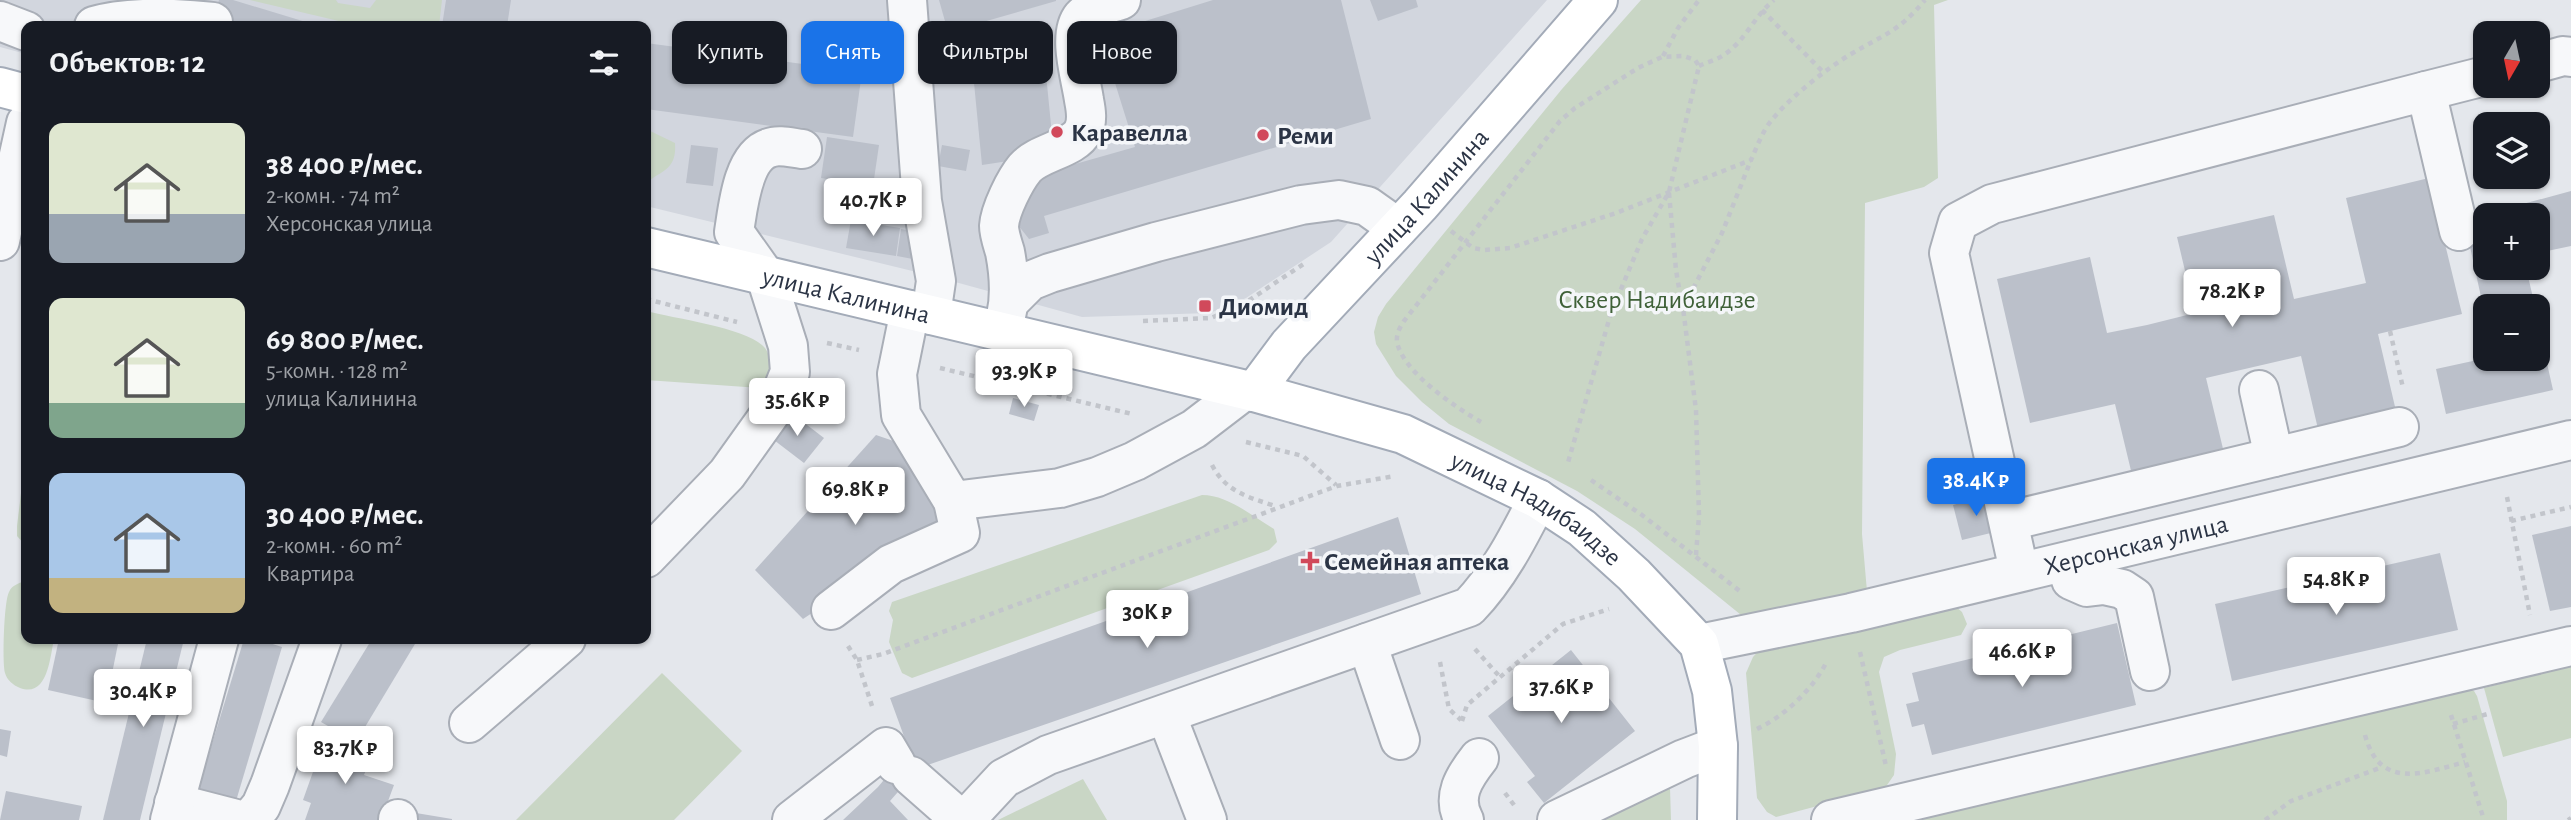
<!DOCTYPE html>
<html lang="ru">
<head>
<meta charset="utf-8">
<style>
  body { margin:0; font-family:"Alegreya Sans",sans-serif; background:#242831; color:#f1f3f6; height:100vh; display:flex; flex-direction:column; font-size:26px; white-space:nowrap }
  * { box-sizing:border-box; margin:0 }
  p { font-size:23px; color:#9ea1a6 }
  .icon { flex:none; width:38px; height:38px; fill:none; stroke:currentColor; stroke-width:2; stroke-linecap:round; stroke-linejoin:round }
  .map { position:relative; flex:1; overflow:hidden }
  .drawer { position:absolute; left:21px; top:21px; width:630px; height:623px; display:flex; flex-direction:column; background:#171b24; border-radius:14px; box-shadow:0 2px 5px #0004 }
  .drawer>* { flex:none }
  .top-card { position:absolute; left:672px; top:21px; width:665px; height:63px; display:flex; gap:14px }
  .needle { width:46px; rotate:189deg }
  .tools { position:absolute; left:2473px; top:21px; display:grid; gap:14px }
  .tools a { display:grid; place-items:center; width:77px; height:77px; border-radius:14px; background:#171b24; box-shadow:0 2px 5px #0004; font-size:35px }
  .price { position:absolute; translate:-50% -60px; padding:0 16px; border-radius:7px; background:#fff; color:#222; font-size:23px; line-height:46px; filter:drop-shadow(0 2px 4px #0008) }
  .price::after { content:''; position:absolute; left:50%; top:42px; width:21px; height:16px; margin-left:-10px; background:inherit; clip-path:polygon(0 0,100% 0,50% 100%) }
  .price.on { background:#1a73e8; color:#fff }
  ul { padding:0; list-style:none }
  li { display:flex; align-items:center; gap:21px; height:175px; padding:0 28px }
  li span { display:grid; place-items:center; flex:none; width:196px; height:140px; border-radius:14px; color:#555 }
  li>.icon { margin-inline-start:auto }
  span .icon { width:84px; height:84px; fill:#fffc; stroke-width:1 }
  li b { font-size:30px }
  h2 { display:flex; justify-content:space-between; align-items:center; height:84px; padding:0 28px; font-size:30px }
  .pill { padding:0 24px; border-radius:14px; background:#171b24; box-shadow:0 2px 5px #0004; font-size:24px; line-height:63px }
  .pill.on { background:#1a73e8; color:#fff }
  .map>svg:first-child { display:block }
  .built { fill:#d2d6de }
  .green { fill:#c9d6c5 }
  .building { fill:#bbc0ca }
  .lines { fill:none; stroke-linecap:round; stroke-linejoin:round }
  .minor-casing { stroke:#a9aeb7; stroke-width:42 }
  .major-casing { stroke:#a3abb8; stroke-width:42 }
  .path { stroke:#c2c5cb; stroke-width:4.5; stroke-dasharray:5 5; stroke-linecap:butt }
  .minor { stroke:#f7f8fa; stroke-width:38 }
  .major { stroke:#fff; stroke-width:38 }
  .poi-dot { fill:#d1495b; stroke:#f4f6f9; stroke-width:2.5 }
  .labels { text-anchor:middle; stroke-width:7; stroke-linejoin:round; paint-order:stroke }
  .poi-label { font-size:26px; font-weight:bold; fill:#2b3445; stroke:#f4f6f9; text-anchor:start }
  .street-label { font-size:26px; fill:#2b3445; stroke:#f4f6f9 }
  .park-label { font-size:26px; fill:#3f6138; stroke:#f4f6f9 }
</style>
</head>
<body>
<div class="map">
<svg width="2571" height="820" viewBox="0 0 2571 820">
  <rect width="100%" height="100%" fill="#e4e7ec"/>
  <path class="built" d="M0 0H1547L1331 242 1246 298 1210 313 1082 317 937 277 646 206V26H26V54L0 47Z"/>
  <g class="green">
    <path d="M250 0H336L338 3 370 8 376 0H442L439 26H360Z"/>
    <path d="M1641 0H1948L1934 5 1938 178 1924 187 1865 203 1862 534 1868 603 1746 619 1635 529 1577 491 1449 424 1422 402 1396 376 1376 344 1374 332 1378 317 1386 304 1562 89Z"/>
    <path d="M646 129 675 143C677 170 662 170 646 183Z"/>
    <path d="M646 311C673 318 744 328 762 345 768 350 770 357 770 365 771 375 769 383 760 388L646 380Z"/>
    <path d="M26 452V546L17 536V526Z"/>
    <path d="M1202 495C1228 495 1252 516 1274 529L1277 542 1269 550 912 678 902 673 889 642 893 620 889 611 892 602Z"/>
    <path d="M26 581V639H54C50 657 48 698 20 688 13 685 7 680 5 673 2 662 4 601 9 592 12 585 19 583 26 581Z"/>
    <path d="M1954 605 1962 612 1967 624 1961 635 1900 650 1884 657 1879 672 1896 754 1894 775 1885 788 1776 817 1767 812 1757 798 1746 673 1753 657 1772 636Z"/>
    <path d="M2571 666V738L2503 757 2484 688Z"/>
    <path d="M662 673 742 751 674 820H516Z"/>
    <path d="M2468 688 2474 691 2477 696 2507 801V820H1907Z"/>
    <path d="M1083 779 1107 820H998Z"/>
    <path d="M1662 783 1670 788 1671 820H1584Z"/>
  </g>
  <g class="building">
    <path d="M219 0H233L319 26H211Z"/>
    <path d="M446 0H511L507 26H442Z"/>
    <path d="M939 0H1056V1L948 32Z"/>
    <path d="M1213 0H1341L1371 119 1044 216 1049 233 1029 239 1018 225 1033 176 1135 147 1100 35Z"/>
    <path d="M1370 0H1416L1418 7 1378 21Z"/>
    <path d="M1042 34 1052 135 1015 160 982 165 971 52Z"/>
    <path d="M646 43 862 72 853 137 646 109Z"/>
    <path d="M827 137 879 145 873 186 821 178Z"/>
    <path d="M691 145 718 148 713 186 686 183Z"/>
    <path d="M942 145 970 150 966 171 938 166Z"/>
    <path d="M2429 178 2462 314 2378 334 2396 411 2318 429 2301 356 2206 378 2225 457 2133 479 2115 404 2030 423 1997 279 2090 257 2107 333 2147 325 2195 313 2177 237 2274 215 2294 299 2366 283 2346 198Z"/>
    <path d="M2571 191V246L2538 253V215H2498L2497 211Z"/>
    <path d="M851 220 900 228 896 256 846 248Z"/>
    <path d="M901 229 922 233 918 260 897 256Z"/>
    <path d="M2485 238V268H2526L2535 306H2483L2469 242Z"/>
    <path d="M2538 323 2553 390 2446 414 2436 369 2482 359 2474 327 2485 324V359H2538Z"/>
    <path d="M1013 398 1039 405 1034 421 1009 414Z"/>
    <path d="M790 412 824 438 804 463 770 437Z"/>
    <path d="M876 435 911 447 950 521 803 619 755 570Z"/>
    <path d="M1989 495 1999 531 1962 540 1953 505Z"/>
    <path d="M1398 517 1421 594 919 768 890 801 908 820H843L878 787 909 750 890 698Z"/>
    <path d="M2571 526V607L2550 611 2532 535Z"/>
    <path d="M2440 553 2458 630 2232 681 2215 604Z"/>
    <path d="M2117 623 2136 705 1932 755 1924 724 1912 727 1906 704 1919 701 1912 673Z"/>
    <path d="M59 639H93L118 644 106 703 48 690Z"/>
    <path d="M147 639H184L140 820H103Z"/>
    <path d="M244 639H257L282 647 236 801 198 790Z"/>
    <path d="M372 639H418L356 742 321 722Z"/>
    <path d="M1571 650 1635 731 1544 803 1527 782 1535 776 1488 716Z"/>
    <path d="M0 729 11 731 7 757 0 755Z"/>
    <path d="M325 738 372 754 364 775 394 785 381 820H305L311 803 303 800Z"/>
    <path d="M6 791 82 806 79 820H0Z"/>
    <path d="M410 812 452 819V820H408Z"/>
  </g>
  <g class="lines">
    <g class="minor-casing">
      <g id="minor">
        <path d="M907 0 922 201 936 281 931 315"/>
        <path d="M0 21 26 31"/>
        <path d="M94 26C128 16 178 18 213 22"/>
        <path d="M2538 63 2563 56 2571 57"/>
        <path d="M2426 91 2485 76"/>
        <path d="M0 241 26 123"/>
        <path d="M1009 302 1030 281 1050 273 1156 242 1301 205 1339 200 1367 206 1398 228"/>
        <path d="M1006 316C1011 295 1009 273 1005 252 1003 245 999 234 999 226 1000 210 1015 180 1025 168 1039 152 1074 149 1083 131 1088 121 1086 110 1084 100 1081 78 1067 35 1082 17 1091 7 1109 4 1121 0"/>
        <path d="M2259 390 2274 457"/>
        <path d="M953 501 1060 488 1097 477 1135 461 1194 429 1245 390"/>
        <path d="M2009 521 2399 427"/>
        <path d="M646 558 727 474 777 404 790 372 788 346 766 277 734 232C738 208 742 157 769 148 779 144 792 148 802 149"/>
        <path d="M2066 562 2071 580 2087 587 2104 585 2122 589 2134 597 2150 671"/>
        <path d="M2019 571 1949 253 1958 222 1992 204 2426 91 2459 231"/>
        <path d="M831 610 891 564 960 533 953 501 901 415 897 374 910 310"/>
        <path d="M1367 643 1400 740"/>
        <path id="s1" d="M1699 644 1851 613 2571 440"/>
        <path d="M1166 714 1207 820"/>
        <path d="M469 723 566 639"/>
        <path d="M911 776 961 820"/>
        <path d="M174 803 240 820 251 818 261 806 270 785 322 639"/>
        <path d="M170 820 219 639"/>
        <path d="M398 820V819"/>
        <path d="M792 820 886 747 896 764"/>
        <path d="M965 820 1004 778 1048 755 1469 607C1499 576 1519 536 1538 499"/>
        <path d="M1464 820C1451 797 1464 777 1479 758"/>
        <path d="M1557 820 1684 759 1718 746"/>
        <path d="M1831 820 2571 646"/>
      </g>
    </g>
    <g class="major-casing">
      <g id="major">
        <path d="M0 87 26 94"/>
        <path id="s2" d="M646 247 1254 392 1403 434 1538 499 1582 528 1634 575 1699 644 1712 691 1718 746 1717 820"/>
        <path id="s3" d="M1254 392 1289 345 1420 205 1598 0"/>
      </g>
    </g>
    <g class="path">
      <path d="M1762 10 1825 74"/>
      <path d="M1663 56 1678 28 1699 0"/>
      <path d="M1699 66C1707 62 1717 60 1725 54 1745 41 1755 15 1774 0"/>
      <path d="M1669 193 1676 270 1682 306"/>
      <path d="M1451 231 1473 248 1484 250 1510 248 1616 213 1751 160C1757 147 1762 132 1771 121 1789 98 1826 69 1851 54 1885 34 1898 32 1925 0"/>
      <path d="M646 299 737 322"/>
      <path d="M1143 321 1211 318 1245 303 1305 263"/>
      <path d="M2390 331 2403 388"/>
      <path d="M827 343 859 350"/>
      <path d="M940 368 1132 414"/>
      <path d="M1481 422C1455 407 1403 372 1397 342 1396 334 1400 327 1404 321L1560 121 1575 108 1638 68 1662 57 1684 56 1695 60 1699 66 1669 192 1642 239 1611 313 1567 466"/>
      <path d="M1246 442 1303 456 1336 485"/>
      <path d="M1212 465C1226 492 1248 497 1275 506"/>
      <path d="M1591 480 1642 515 1741 592"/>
      <path d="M2507 497 2530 615"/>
      <path d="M2511 521 2571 507"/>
      <path d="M1696 555 1699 516 1696 410 1683 308 1722 233 1751 160"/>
      <path d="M848 646 857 660 873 709"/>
      <path d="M1475 649 1500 677"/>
      <path d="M1860 652 1886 766"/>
      <path d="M857 660 883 654 1337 486 1395 476"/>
      <path d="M1440 662 1449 709 1461 720"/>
      <path d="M2451 715 2484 820"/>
      <path d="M1462 721 1467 705 1563 624 1609 609"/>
      <path d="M2453 724 2491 713"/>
      <path d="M1757 729C1785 716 1814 688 1827 661"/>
      <path d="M2365 735C2380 791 2424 773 2465 762"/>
      <path d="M1505 793 1517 809"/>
      <path d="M2265 820 2291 801 2382 767"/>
      <path d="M2568 820 2571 818"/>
    </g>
    <use href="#minor" class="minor"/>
    <use href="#major" class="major"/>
  </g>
  <g class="poi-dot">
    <circle cx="1057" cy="132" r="7"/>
    <circle cx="1263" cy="135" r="7"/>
    <rect x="1198" y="299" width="14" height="14" rx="3.5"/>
    <path d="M1306.5 550.5h7v7h7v7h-7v7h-7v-7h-7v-7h7z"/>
  </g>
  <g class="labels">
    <g class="poi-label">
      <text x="1071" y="141">Каравелла</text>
      <text x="1277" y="144">Реми</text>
      <text x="1219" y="315">Диомид</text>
      <text x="1324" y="570">Семейная аптека</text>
    </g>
    <g class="street-label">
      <text dy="9" stroke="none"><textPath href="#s3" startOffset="261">улица Калинина</textPath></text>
      <text dy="9" stroke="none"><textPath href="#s2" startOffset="206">улица Калинина</textPath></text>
      <text dy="9" stroke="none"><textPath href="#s2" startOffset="933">улица Надибаидзе</textPath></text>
      <text dy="9" stroke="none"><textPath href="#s1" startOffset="448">Херсонская улица</textPath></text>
    </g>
    <g class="park-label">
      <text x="1657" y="308">Сквер Надибаидзе</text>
    </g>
  </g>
</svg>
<div class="tools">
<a><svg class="needle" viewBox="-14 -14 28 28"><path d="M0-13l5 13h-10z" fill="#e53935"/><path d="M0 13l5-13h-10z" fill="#9ea1a6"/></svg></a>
<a><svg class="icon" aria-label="layers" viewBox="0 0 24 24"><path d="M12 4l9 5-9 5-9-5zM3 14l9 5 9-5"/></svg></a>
<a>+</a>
<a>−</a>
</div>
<b class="price" style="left:873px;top:238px">40.7K ₽</b>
<b class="price" style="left:2232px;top:329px">78.2K ₽</b>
<b class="price" style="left:1024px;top:409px">93.9K ₽</b>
<b class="price" style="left:797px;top:438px">35.6K ₽</b>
<b class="price on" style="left:1976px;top:518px">38.4K ₽</b>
<b class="price" style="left:855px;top:527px">69.8K ₽</b>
<b class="price" style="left:2336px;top:617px">54.8K ₽</b>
<b class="price" style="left:1147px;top:650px">30K ₽</b>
<b class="price" style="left:2022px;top:689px">46.6K ₽</b>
<b class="price" style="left:1561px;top:725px">37.6K ₽</b>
<b class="price" style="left:143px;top:729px">30.4K ₽</b>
<b class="price" style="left:345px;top:786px">83.7K ₽</b>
<div class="top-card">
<a class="pill">Купить</a>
<a class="pill on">Снять</a>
<a class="pill">Фильтры</a>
<a class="pill">Новое</a>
</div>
<section class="drawer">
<h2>Объектов: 12<svg class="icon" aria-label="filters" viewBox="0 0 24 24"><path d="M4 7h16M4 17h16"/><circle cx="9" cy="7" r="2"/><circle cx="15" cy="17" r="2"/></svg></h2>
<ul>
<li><span style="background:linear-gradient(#dfe7d0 65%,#9aa5b1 0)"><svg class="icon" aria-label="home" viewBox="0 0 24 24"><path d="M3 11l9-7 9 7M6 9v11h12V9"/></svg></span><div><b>38 400 ₽/мес.</b><p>2-комн. · 74 m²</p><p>Херсонская улица</p></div></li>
<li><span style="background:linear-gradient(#dfe7d0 75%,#7fa58c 0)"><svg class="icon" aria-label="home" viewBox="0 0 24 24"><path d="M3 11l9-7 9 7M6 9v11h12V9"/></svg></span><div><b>69 800 ₽/мес.</b><p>5-комн. · 128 m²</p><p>улица Калинина</p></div></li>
<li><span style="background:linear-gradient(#a9c7e8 75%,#c2b280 0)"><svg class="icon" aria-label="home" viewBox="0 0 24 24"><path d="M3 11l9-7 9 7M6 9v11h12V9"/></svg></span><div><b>30 400 ₽/мес.</b><p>2-комн. · 60 m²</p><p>Квартира</p></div></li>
</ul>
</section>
</div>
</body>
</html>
